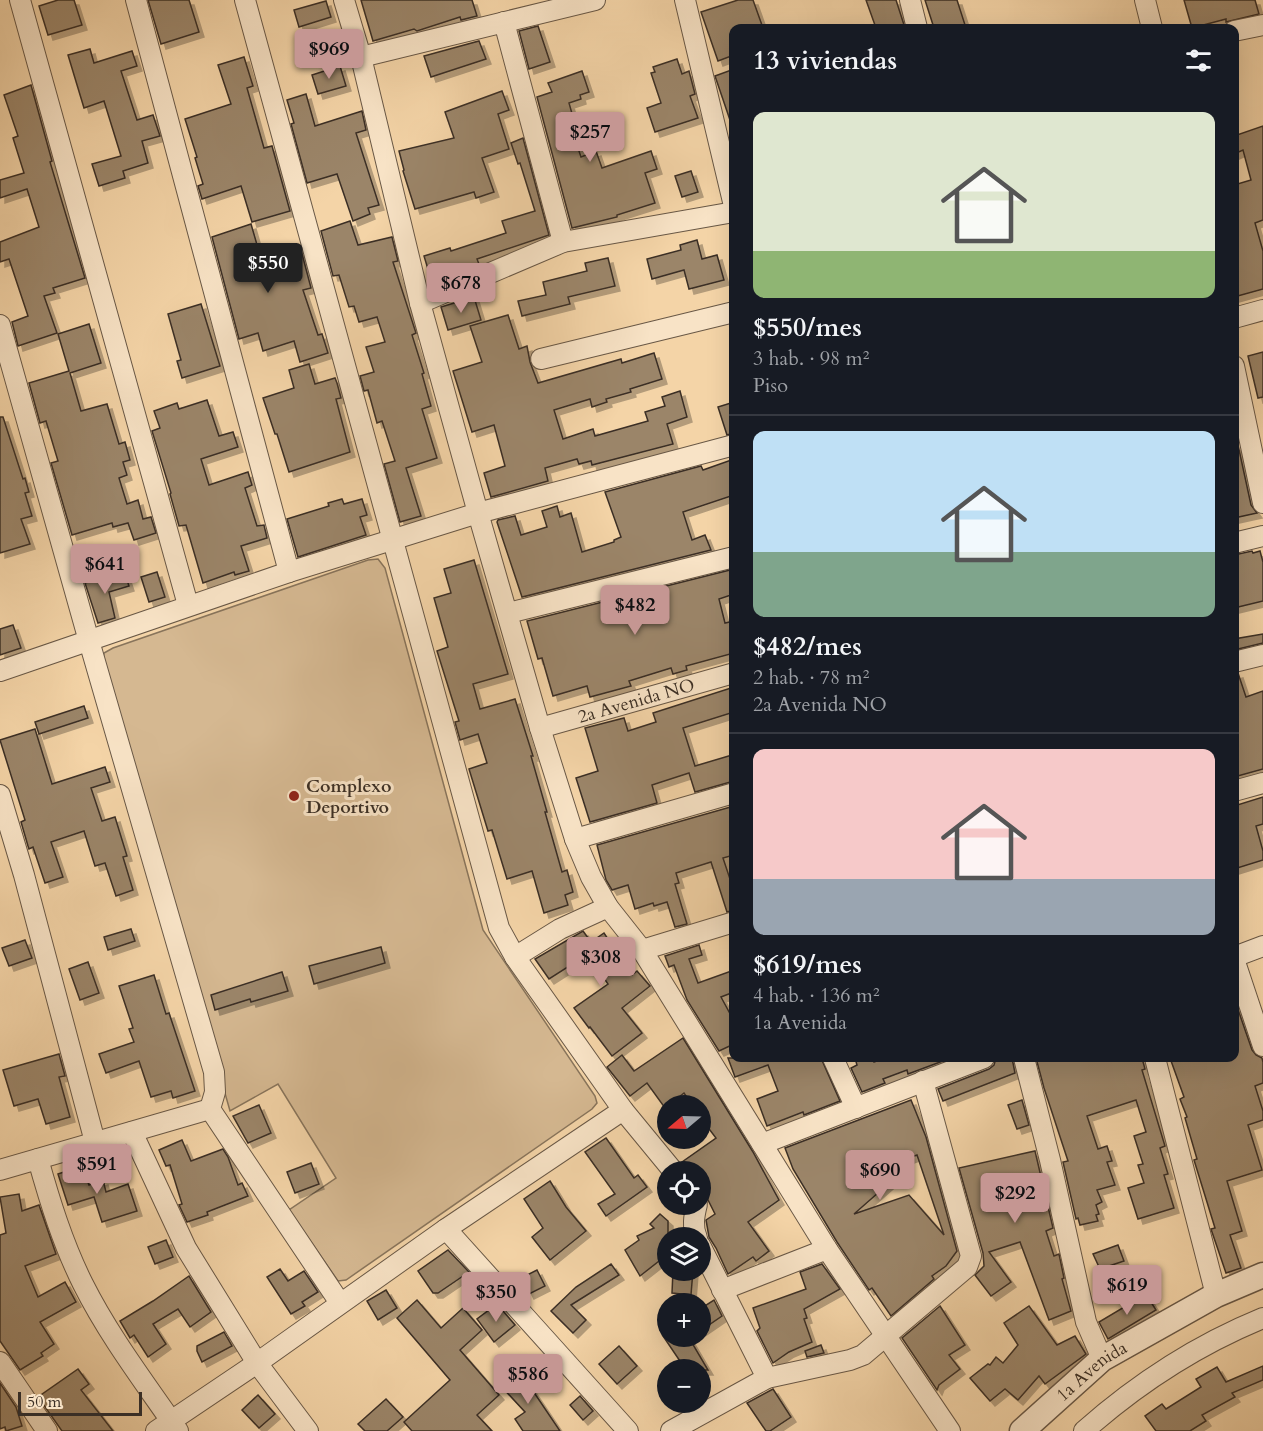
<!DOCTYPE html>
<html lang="es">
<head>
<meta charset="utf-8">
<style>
  body { margin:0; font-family:Cardo,serif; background:#20242c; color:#f1f3f6; height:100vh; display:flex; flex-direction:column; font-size:22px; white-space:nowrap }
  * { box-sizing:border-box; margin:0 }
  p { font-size:20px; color:#9ea1a6 }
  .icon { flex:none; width:33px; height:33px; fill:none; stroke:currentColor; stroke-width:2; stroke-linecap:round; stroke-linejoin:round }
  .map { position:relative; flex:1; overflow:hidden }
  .details { position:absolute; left:729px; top:24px; width:510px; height:1038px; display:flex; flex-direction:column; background:#171b24; border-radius:12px; box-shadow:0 6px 24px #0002 }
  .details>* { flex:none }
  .needle { width:39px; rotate:251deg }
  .fabs { position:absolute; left:657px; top:1095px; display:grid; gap:12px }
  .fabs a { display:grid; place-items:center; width:54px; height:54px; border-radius:50%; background:#171b24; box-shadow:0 6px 24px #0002; font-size:30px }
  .scale { position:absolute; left:18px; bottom:15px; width:124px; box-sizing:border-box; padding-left:6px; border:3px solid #3b2f25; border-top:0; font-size:16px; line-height:21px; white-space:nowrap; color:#3b2f25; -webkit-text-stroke:4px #f8e3c6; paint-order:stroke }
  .price { position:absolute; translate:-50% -51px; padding:0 14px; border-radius:6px; background:#c59692; color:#111; font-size:20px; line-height:39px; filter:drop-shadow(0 2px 3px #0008) }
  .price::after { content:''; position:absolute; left:50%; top:36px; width:18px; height:14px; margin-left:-9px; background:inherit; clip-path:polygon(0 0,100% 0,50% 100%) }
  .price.current { background:#222; color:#fff }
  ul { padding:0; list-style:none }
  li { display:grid; align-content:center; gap:12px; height:318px; padding:0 24px }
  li+li { border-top:2px solid #363941 }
  li span { display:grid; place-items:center; height:186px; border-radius:12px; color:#555 }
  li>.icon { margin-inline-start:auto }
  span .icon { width:108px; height:108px; fill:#fffc; stroke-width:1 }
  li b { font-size:26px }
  h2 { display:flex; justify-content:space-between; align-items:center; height:72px; padding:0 24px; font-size:26px }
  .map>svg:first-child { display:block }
  .grass { fill:#d5b891; stroke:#88745b; stroke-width:1.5 }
  .building { fill:#9b8569; stroke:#3b2f25; stroke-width:1.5; fill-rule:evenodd; filter:url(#shadow) }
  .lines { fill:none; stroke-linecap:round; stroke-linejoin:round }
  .minor-casing { stroke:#695846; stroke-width:22 }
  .tertiary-casing { stroke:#695846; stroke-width:27 }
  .minor { stroke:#f8e3c6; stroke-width:20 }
  .tertiary { stroke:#f8e3c6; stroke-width:24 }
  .poi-dot { fill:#8f2418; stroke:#f8e3c6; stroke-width:2 }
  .labels { text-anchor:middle; stroke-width:6; stroke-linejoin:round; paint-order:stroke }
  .street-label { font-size:18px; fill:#3b2f25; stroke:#f8e3c6 }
  .poi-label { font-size:18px; font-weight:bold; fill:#3b2f25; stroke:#f8e3c6; text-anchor:start }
</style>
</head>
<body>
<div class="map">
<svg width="1263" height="1431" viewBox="0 0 1263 1431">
  <defs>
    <filter id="shadow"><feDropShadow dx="5" dy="5" stdDeviation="0" flood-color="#0004"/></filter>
  </defs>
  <rect width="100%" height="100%" fill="#f4d4a7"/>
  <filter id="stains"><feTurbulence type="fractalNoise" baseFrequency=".00333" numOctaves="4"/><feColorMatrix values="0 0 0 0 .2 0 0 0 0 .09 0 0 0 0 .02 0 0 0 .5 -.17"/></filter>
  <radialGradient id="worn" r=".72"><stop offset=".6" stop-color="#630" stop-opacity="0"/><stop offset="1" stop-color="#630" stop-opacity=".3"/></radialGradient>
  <path class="grass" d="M378 559 385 568 483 930 595 1096 597 1103 592 1109 346 1280 338 1281 289 1210 336 1178 278 1084 230 1111 103 662 104 653 113 648 368 560Z"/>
  <g class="building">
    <path d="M58 0H74L82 25 48 35 39 6Z"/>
    <path d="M148 0H189L199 32 161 44Z"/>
    <path d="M361 0H472L477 16 461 20 460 17 417 31 414 29 373 41Z"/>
    <path d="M738 0H753L763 28H734V55L718 61 701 12Z"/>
    <path d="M866 0H896L905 28H876Z"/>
    <path d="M925 0H957L966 28H945L944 25 934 28Z"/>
    <path d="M1184 0H1255L1259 14 1226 22V19L1192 28Z"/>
    <path d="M326 1 331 17 299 27 294 10Z"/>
    <path d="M538 26 550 62 529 69 519 31Z"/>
    <path d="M479 41 486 59 431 77 424 56Z"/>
    <path d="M90 49 94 63 132 51 137 66 121 71 137 120 153 115 160 136 142 141 148 163 123 171 125 178 99 186 92 164 121 156 104 101 84 108 68 55Z"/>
    <path d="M244 57 253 86 247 88 264 148 272 146 290 211 252 222 241 186 202 199 198 186 203 184 195 158 197 157 185 119 231 104 218 65Z"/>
    <path d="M677 59 682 74 689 71 695 94 690 96 698 118 655 132 647 108 661 103 651 73 655 72 653 67Z"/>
    <path d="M340 66 346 86 318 94 312 75Z"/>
    <path d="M734 69V122L731 123 715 76Z"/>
    <path d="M582 71 589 92 580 95 581 99 569 103 577 131 573 133 581 157 596 151 602 168 651 151 657 169 645 173 655 203 617 215V217L572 228 537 97 552 92 548 83Z"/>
    <path d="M31 85 52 161 50 162 85 278 53 288 55 293 44 296 57 333 18 346 12 322 28 316 9 259 0 262V242L39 227 27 189 0 198V180L24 173 13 138 18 136 4 95Z"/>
    <path d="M502 91 509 110 498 114 509 149 482 158 494 192 476 198 474 192 415 209 403 171 404 170 399 151 454 138 445 112Z"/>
    <path d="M306 94 315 126 362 111 366 130 356 133 379 205 368 208 370 214 353 221 337 174 307 183 291 124 294 123 287 100Z"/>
    <path d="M1263 126V220L1255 223 1263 251V289L1234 297V185L1251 180 1243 150 1234 154V136Z"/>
    <path d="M523 138 549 235 477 259 479 264 431 279 424 256 450 248 451 251 506 233 502 221 535 211 520 163 518 164 511 143Z"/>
    <path d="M691 171 698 192 682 197 675 176Z"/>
    <path d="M350 221 358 245 392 237 398 261 393 262 416 333 412 335 424 373 422 374 431 406 422 409 437 458 406 468 421 516 400 522 384 464 395 461 382 421 377 423 368 390 364 391 360 376 374 372 366 347 385 342 377 317 359 322 354 306 349 307 339 275 333 276 321 231Z"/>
    <path d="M251 224 262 262 301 250 311 288 303 290 318 335 322 334 328 353 300 362 294 341 263 351 258 333 239 339 212 237Z"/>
    <path d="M697 240 702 259 717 255 724 280 689 289 684 270 652 279 647 259 681 250 680 245Z"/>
    <path d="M608 258 615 286 568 297 570 304 522 316 518 301 546 295 543 282 587 271 585 263Z"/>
    <path d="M474 297 481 320 448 330 441 307Z"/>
    <path d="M201 304 220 366 182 378 177 361 181 360 168 314Z"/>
    <path d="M508 315 519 349 527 346 530 362 538 383 621 359 622 363 654 353 662 379 630 389 631 392 606 399 607 402 592 407 590 399 554 410 563 439 593 429 595 436 648 421 645 412 665 406 662 397 680 391 687 417 667 424 673 444 592 465 591 461 579 464 577 459 545 468 548 481 491 497 484 473 505 466 494 425 472 432 453 371 482 362 470 326Z"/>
    <path d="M89 324 101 363 70 373 81 411 107 404 119 444 125 442 130 460 123 462 127 475 119 478 127 504 138 500 143 519 151 517 156 533 134 540 128 523 113 527 112 523 72 535 51 463 58 461 46 421 40 423 29 383 69 371 58 334Z"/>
    <path d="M1263 352V397L1258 398 1248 356Z"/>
    <path d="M309 364 315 384 335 378 337 383 341 398 336 399 350 452 289 472 277 434H275L263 398 294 388 289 370Z"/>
    <path d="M207 400 219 436 233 432 238 447 201 459 209 485 248 472 252 485 245 488 257 526 264 525 267 538 241 546 249 571 235 575 234 572 203 583 186 525 179 526 170 494 171 493 152 431 160 428 154 411 177 403 179 409Z"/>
    <path d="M734 402V433L727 435 718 407Z"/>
    <path d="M0 417H3L23 479 25 478 29 492 25 493 32 516 21 519 30 544 0 553Z"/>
    <path d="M1238 445 1251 505 1257 513 1234 518V446Z"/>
    <path d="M734 459V495L683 512 692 540 705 535 711 550 522 597 497 522 498 520 515 516 521 535 547 527 542 511 557 506 560 517 571 513 582 552 614 542V540L621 537 605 492 701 466 703 470Z"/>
    <path d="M342 499 344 504 362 499 367 515 360 517 366 535 298 557 287 519 329 506 328 503Z"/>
    <path d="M1252 551 1253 553 1260 551 1263 562V601L1234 608V555Z"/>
    <path d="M474 560 508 674 473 684 480 709 515 699 533 756H531L547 812H545L562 872 567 870 573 892 565 895 568 905 544 913 532 871 507 879 492 830 488 831 469 769 487 763 478 734 460 740 455 722 459 721 437 651 448 647 434 598 451 593 444 569Z"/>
    <path d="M734 569V594L719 599 725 623 734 621V653L686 666 687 670 673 674 671 668 629 681 631 686 590 697 587 686 553 696 542 658 538 659 527 621Z"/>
    <path d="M124 571 129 586 109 592 115 618 98 623 85 583Z"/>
    <path d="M157 572 165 597 149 602 141 577Z"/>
    <path d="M13 625 21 648 0 655V629Z"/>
    <path d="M1263 634V643L1234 650V639Z"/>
    <path d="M1238 673 1246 697 1263 691V769L1234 777V674Z"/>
    <path d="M734 687V712L683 728 695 766 732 755 734 781 695 792 689 773 652 785 657 803 590 822 576 778 598 771 585 728 624 718 628 731 656 722 653 713Z"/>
    <path d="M84 706 88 718 39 734 35 722Z"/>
    <path d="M35 729 52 784 105 767 110 782 91 788 102 821 115 817 127 856 123 857 133 890 116 896 105 863 95 866 84 831 51 842 63 877 45 883 33 847 29 849 28 846 21 822 25 820 0 740Z"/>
    <path d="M1263 797V824L1256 826 1263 851V860L1234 869V806Z"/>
    <path d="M734 806V855L723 858 734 891V910L727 912 711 862 676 873 679 883 675 884 687 924 675 927 667 902 654 906 653 903 635 909 628 885 612 890 606 880 597 845Z"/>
    <path d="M131 929 135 941 108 950 104 937Z"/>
    <path d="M583 931 591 942 604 933 632 975 637 971 650 986 622 1008 642 1033 612 1056 590 1027 589 1028 574 1008 608 984 588 954 549 979 535 959Z"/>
    <path d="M25 940 32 958 9 966 2 948Z"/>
    <path d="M699 945 702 955 689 959 698 983 734 970V992L721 997 734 1021V1044L719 1051 687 1000 674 965 669 967 665 956Z"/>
    <path d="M381 947 385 963 314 984 309 966Z"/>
    <path d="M88 962 99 993 80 1000 69 969Z"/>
    <path d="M282 972 288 991 251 1002 250 999 215 1010 211 995Z"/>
    <path d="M154 975 166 1014 169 1013 195 1091 173 1098 171 1091 151 1097 139 1061 106 1073 99 1054 134 1042 129 1029 133 1028 119 986Z"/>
    <path d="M1234 998 1252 1050 1256 1055 1262 1058 1263 1062V1083L1255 1086 1263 1111V1120L1248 1125 1262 1170 1227 1181 1242 1231 1230 1235 1241 1268 1226 1273 1212 1232 1211 1229 1215 1228 1194 1160 1197 1159 1185 1118 1187 1117 1180 1099 1184 1097 1170 1058H1234Z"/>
    <path d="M683 1038 753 1152 779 1200 748 1222 769 1251 756 1261 753 1257 728 1274 716 1248 709 1237 706 1220 715 1214 706 1196 700 1193V1172H686L682 1162 716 1138 700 1117V1106H693L684 1093 665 1108 647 1083 630 1096 607 1067 622 1055 634 1071Z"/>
    <path d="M59 1054 65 1076 59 1077 70 1117 46 1124 38 1099 14 1106 3 1070Z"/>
    <path d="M728 1058H821L840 1101 804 1115 803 1112 767 1126 757 1099 778 1091 768 1065 735 1077Z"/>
    <path d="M855 1058H872L874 1062 885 1058H951L908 1074 907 1070 883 1079 885 1083 862 1092 851 1068 857 1065Z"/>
    <path d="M996 1058H1012L1015 1073 943 1101 938 1089 989 1069 994 1065Z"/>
    <path d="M1036 1058H1142L1145 1069 1142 1070 1165 1146 1160 1148 1168 1174 1164 1175 1174 1208 1138 1219 1128 1188 1144 1183 1138 1165 1143 1164 1134 1136 1146 1132 1136 1100 1087 1116 1098 1149 1107 1146 1112 1161 1107 1162 1115 1185 1097 1190 1102 1202 1096 1205 1099 1214 1096 1215 1098 1221 1080 1225 1078 1218 1076 1219 1063 1162 1068 1161 1044 1088Z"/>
    <path d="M911 1100 926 1137 957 1251 946 1266 932 1276 934 1279 891 1316 872 1288 869 1290 837 1242 793 1169 785 1148ZM917 1155 944 1235 909 1195 854 1214 895 1178 885 1167Z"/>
    <path d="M1022 1100 1029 1125 1017 1129 1008 1105Z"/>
    <path d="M259 1105 271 1133 248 1143 233 1116Z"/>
    <path d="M606 1138 634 1178 638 1175 647 1187 606 1216 598 1204 615 1194 585 1152Z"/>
    <path d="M182 1140 191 1161 223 1149 228 1157 238 1185 242 1183 248 1196 207 1212 208 1215 187 1222 179 1205 182 1204 170 1165 166 1166 159 1150Z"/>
    <path d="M1035 1151 1053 1228 1046 1231 1054 1256 1059 1254 1064 1278 1062 1279 1071 1311 1049 1320 1020 1242 989 1252 1011 1282 991 1296 975 1275 984 1266 983 1253 959 1168Z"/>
    <path d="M311 1163 319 1184 295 1193 287 1172Z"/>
    <path d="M82 1166 89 1185 103 1180 106 1192 128 1184 137 1211 102 1222 94 1197 68 1205 58 1174Z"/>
    <path d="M550 1181 566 1207 586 1231 550 1260 532 1237 543 1228 524 1199Z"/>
    <path d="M19 1194 22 1211 39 1205 56 1254 25 1266 38 1297 65 1282 76 1302 40 1322 54 1344 41 1353 43 1356 20 1370 0 1341V1235L6 1233 0 1197Z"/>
    <path d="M660 1214 668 1221V1254L640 1276 625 1250 639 1240 637 1236 654 1228 650 1224Z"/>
    <path d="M166 1240 173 1257 155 1264 148 1247Z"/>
    <path d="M1118 1245 1124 1261 1100 1269 1093 1254Z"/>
    <path d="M448 1250 469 1272 438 1293H433L418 1271Z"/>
    <path d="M611 1264 619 1275 571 1305 586 1320 573 1333 551 1311 576 1287Z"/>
    <path d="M822 1264 840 1289 804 1309 807 1318 804 1319 812 1342 789 1352 773 1363 757 1331 760 1328 753 1308 806 1289 800 1272Z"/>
    <path d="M280 1269 288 1281 304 1271 318 1292 302 1302 305 1306 291 1314 267 1277Z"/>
    <path d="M537 1270 545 1286 529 1294 521 1278Z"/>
    <path d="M673 1270H693L691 1295 672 1293Z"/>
    <path d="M189 1276 211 1312 190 1327 178 1309 153 1324 166 1344 148 1357 134 1335 130 1338 120 1321 153 1301Z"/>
    <path d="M386 1290 397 1308 378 1320 367 1301Z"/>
    <path d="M1146 1294 1156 1310 1108 1339 1099 1322Z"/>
    <path d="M417 1300 441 1328 463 1308 482 1330 460 1350 499 1395 477 1415 492 1431H412L404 1422 450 1380 397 1318Z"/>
    <path d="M714 1300 722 1316 700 1331V1309Z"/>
    <path d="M497 1304 515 1325 494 1342 477 1319Z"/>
    <path d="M940 1306 965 1345 949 1355 960 1369 939 1385 937 1390 902 1338Z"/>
    <path d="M1029 1306 1057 1345 1075 1336 1086 1354 1045 1384 1039 1376 1018 1400 1005 1389 990 1401 970 1378 988 1364 990 1365 996 1357 1003 1363 1018 1345 1004 1323Z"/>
    <path d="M224 1332 232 1346 202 1362 197 1351V1346Z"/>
    <path d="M663 1336H688L708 1370H686Z"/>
    <path d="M821 1345 824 1353 807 1357 805 1351Z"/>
    <path d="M619 1346 637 1366 617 1384 599 1364Z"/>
    <path d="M1263 1366V1380L1232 1393 1235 1397 1202 1415 1206 1421 1190 1431H1156L1145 1416 1162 1404 1166 1409 1201 1387 1196 1379 1217 1367 1226 1382Z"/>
    <path d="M78 1369 89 1384 81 1390 113 1431H62L38 1397Z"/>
    <path d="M519 1369 529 1385 560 1431H523L515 1419 525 1412 500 1385Z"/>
    <path d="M0 1383 16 1407 22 1426 6 1431 5 1427 0 1429Z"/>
    <path d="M773 1389 791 1417 770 1431H766L747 1403Z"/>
    <path d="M258 1395 275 1414 259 1428 242 1410Z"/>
    <path d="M580 1396 593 1411 583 1420 570 1405Z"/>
    <path d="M386 1399 403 1417 387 1431H365L358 1424Z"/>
  </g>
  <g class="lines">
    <g class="minor-casing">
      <g id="minor">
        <path d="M20 0 188 605"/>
        <path d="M136 0 289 572"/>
        <path d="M245 0 499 928 515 957 623 1110 674 1172"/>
        <path d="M344 0 361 57 420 303 478 513 540 728 575 839 591 877 608 907 642 950 827 1249 950 1431"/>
        <path d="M685 0 734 206"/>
        <path d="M910 0 917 28"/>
        <path d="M1145 0 1152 28"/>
        <path d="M504 22 563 242"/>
        <path d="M1234 31 1263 25"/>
        <path d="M361 57 595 0"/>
        <path d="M420 303 563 242 734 212"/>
        <path d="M1234 318 1263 310"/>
        <path d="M0 325 89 641 214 1072 215 1092 210 1109 340 1303"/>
        <path d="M541 359 734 312"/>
        <path d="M1234 366 1263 503"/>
        <path d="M1234 543 1263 536"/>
        <path d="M508 613 734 557"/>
        <path d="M1234 662 1263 655"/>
        <path d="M0 671 289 572 478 513 734 445"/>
        <path id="s1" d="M540 728 734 673"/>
        <path d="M1234 791 1263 783"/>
        <path d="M0 795 24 875 95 1142"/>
        <path d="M575 839 734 793"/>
        <path d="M642 950 734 922"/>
        <path d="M515 957 560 929 608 907"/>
        <path d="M1234 957 1263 946"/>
        <path d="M1234 959 1263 1046"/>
        <path d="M833 1058 856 1108"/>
        <path d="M1024 1058 1050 1160 1086 1322 1102 1359"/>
        <path d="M1155 1058 1216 1295"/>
        <path d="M132 1132 186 1248 257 1363 308 1431"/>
        <path d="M762 1144 984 1058"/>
        <path d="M38 1159C50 1202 63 1244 83 1284 109 1336 145 1383 178 1431"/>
        <path d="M0 1170 210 1109"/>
        <path d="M446 1229 628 1431"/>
        <path d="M697 1238C692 1227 694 1216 697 1204"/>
        <path d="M700 1245 767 1378"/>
        <path d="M722 1290 827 1249"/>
        <path d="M0 1362 47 1431"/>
        <path d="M156 1431 257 1363 446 1229 623 1110"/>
        <path d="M671 1431 767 1378 850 1360 863 1355 967 1267 971 1256 923 1081"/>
        <path d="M1084 1431C1137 1384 1197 1345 1263 1318"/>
      </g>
    </g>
    <g class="tertiary-casing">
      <g id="tertiary">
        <path id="s2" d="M1022 1431 1102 1359 1216 1295 1263 1275"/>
      </g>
    </g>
    <use href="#minor" class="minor"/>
    <use href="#tertiary" class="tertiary"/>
  </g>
  <circle class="poi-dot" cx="294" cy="796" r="6"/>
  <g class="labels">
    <g class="street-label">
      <text dy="6" stroke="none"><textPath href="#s1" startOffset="100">2a Avenida NO</textPath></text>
      <text dy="6" stroke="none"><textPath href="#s2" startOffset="92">1a Avenida</textPath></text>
    </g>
    <g class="poi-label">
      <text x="306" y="792">Complexo<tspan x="306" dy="21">Deportivo</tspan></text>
    </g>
  </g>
  <rect width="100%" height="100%" filter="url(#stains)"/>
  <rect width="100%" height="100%" fill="url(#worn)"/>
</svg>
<div class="fabs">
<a><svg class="needle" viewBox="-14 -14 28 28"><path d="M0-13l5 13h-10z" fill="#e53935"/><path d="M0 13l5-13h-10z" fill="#9ea1a6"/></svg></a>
<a><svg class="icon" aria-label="locate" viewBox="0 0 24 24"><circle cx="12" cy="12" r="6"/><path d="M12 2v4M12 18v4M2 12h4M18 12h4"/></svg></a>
<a><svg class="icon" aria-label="layers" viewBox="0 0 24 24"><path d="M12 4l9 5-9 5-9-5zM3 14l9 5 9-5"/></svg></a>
<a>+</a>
<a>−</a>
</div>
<div class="scale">50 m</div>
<b class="price" style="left:329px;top:80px">$969</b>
<b class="price" style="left:590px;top:163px">$257</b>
<b class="price current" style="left:268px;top:294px">$550</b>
<b class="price" style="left:461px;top:314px">$678</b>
<b class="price" style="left:105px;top:595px">$641</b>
<b class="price" style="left:635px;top:636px">$482</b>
<b class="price" style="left:601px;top:988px">$308</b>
<b class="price" style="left:97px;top:1195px">$591</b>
<b class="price" style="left:880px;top:1201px">$690</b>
<b class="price" style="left:1015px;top:1224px">$292</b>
<b class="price" style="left:1127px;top:1316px">$619</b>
<b class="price" style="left:496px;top:1323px">$350</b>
<b class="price" style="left:528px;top:1405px">$586</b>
<section class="details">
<h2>13 viviendas<svg class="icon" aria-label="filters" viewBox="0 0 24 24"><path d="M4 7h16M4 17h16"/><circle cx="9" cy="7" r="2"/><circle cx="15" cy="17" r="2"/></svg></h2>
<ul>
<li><span style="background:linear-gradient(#dfe7d0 75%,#8fb573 0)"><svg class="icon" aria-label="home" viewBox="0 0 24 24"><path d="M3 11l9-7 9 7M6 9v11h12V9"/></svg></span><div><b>$550/mes</b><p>3 hab. · 98 m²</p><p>Piso</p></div></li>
<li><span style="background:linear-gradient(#bfe0f5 65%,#7fa58c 0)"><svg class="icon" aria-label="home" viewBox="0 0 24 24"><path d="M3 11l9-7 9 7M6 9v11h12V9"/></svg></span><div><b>$482/mes</b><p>2 hab. · 78 m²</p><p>2a Avenida NO</p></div></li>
<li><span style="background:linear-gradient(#f6c9c9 70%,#9aa5b1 0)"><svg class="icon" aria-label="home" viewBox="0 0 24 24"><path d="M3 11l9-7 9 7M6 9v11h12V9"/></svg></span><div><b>$619/mes</b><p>4 hab. · 136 m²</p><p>1a Avenida</p></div></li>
</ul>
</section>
</div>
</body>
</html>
